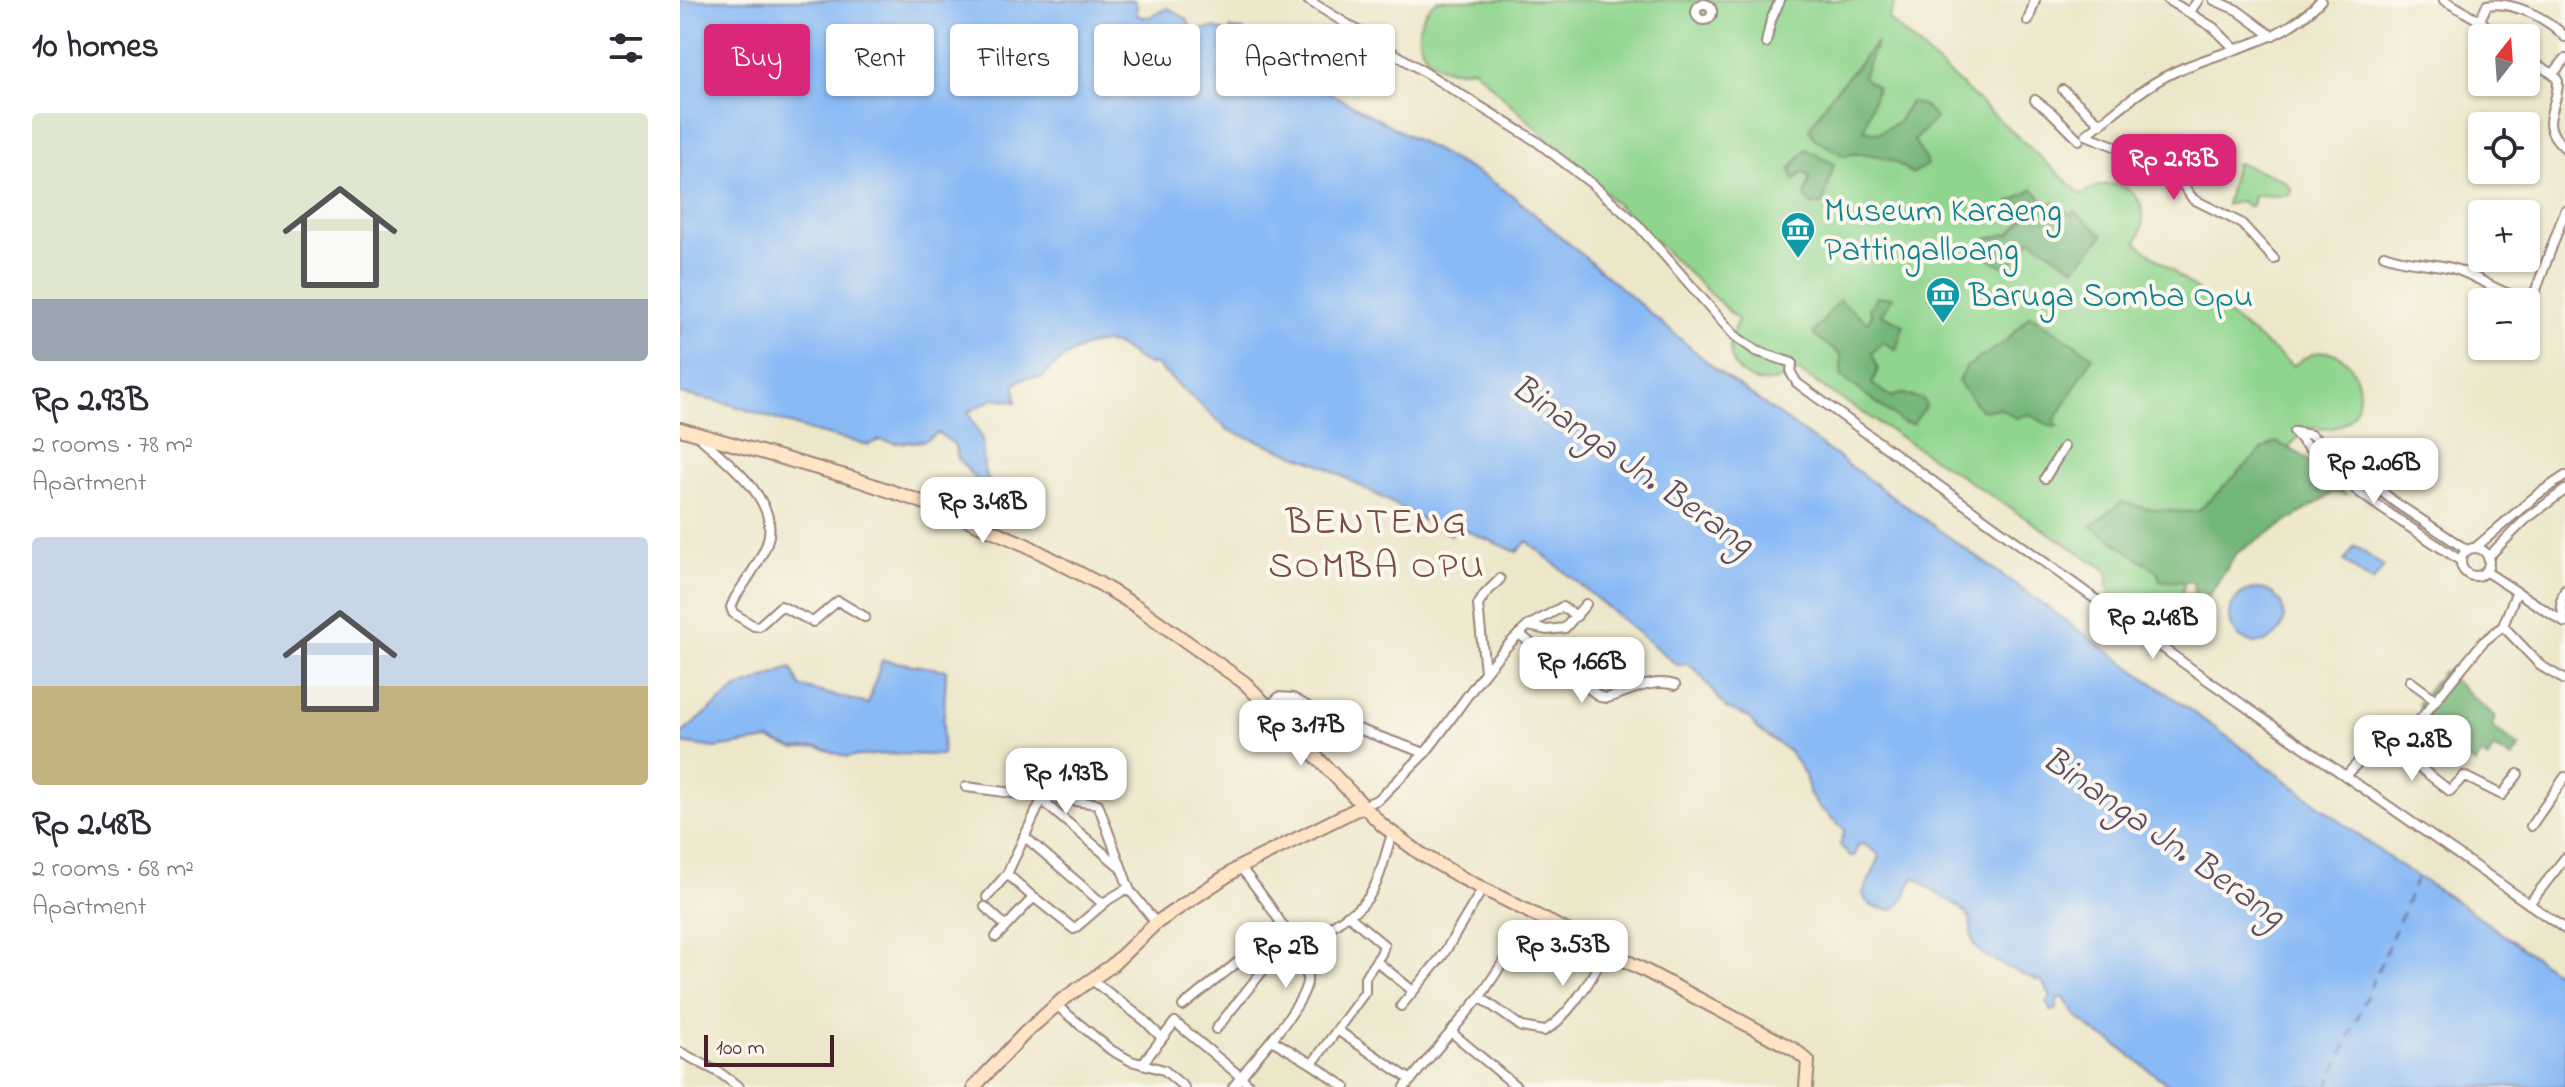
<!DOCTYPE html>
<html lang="en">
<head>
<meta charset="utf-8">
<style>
  body { margin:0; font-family:"Indie Flower",sans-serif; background:#f7f7f7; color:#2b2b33; height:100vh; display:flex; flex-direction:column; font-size:30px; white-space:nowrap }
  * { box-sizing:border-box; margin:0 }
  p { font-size:26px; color:#7c7c81 }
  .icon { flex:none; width:44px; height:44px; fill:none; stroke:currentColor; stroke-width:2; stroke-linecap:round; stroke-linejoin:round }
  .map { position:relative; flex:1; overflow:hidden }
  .side { display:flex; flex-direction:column; background:#fff; width:680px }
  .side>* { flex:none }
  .hud { position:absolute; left:24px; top:24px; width:760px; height:72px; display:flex; gap:16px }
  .needle { width:52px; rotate:17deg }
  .buttons { position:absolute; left:1788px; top:24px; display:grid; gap:16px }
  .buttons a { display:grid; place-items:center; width:72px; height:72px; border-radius:8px; background:#fff; box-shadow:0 2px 6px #0004; font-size:40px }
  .scale { position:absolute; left:24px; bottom:20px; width:130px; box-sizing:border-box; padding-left:8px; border:4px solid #4a1f2b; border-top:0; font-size:22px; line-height:28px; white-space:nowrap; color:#4a1f2b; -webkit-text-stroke:6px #fbf7ec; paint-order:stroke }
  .price { position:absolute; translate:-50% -68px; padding:0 18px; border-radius:16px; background:#fff; color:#222; font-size:26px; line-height:52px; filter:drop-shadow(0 2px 4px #0008) }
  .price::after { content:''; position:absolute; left:50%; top:48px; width:24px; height:18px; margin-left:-12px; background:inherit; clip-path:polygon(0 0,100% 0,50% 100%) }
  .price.current { background:#db2777; color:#fff }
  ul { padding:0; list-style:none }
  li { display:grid; align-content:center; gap:16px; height:424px; padding:0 32px }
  li span { display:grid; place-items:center; height:248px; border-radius:8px; color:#555 }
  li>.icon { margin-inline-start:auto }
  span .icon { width:144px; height:144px; fill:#fffc; stroke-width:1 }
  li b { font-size:34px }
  h2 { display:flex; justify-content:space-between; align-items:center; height:96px; padding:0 32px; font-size:34px }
  .tag { padding:0 28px; border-radius:8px; background:#fff; box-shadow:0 2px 6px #0004; font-size:28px; line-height:72px }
  .tag.current { background:#db2777; color:#fff }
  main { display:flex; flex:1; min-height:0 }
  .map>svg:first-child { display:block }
  .green { fill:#8fd58e; stroke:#6c7a5c; stroke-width:2 }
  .forest { fill:#73b679; stroke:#5e6a52; stroke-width:2 }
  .water { fill:#89baf5; stroke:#6a6c90; stroke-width:2 }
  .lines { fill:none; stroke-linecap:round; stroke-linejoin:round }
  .ferry { stroke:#5d4e68; stroke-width:2; stroke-dasharray:10 8; stroke-linecap:butt }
  .street-casing { stroke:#9c837a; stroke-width:12 }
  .secondary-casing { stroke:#9c837a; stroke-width:16 }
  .street { stroke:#fff; stroke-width:8 }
  .secondary { stroke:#ffe4c6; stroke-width:12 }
  .labels { text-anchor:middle; stroke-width:8; stroke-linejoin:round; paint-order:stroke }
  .culture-label { font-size:34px; fill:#0d838f; stroke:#fbf7ec; text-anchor:start }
  .water-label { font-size:36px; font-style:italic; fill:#5d4e68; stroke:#fbf7ec }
  .quarter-label { font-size:38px; letter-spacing:2px; fill:#7a4c44; stroke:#fbf7ec }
</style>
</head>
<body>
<main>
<section class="side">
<h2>10 homes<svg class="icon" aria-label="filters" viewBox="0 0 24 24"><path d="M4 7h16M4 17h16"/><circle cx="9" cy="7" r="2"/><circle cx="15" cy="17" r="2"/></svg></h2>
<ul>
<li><span style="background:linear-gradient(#dfe7d0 75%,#9aa5b1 0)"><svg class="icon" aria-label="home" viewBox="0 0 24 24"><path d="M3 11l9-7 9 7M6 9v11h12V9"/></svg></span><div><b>Rp 2.93B</b><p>2 rooms · 78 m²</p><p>Apartment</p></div></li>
<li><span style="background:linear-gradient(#c9d6e8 60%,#c2b280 0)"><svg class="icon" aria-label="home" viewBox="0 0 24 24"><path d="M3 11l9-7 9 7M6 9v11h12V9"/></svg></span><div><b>Rp 2.48B</b><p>2 rooms · 68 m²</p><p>Apartment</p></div></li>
</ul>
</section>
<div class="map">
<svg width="1885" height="1087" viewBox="0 0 1885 1087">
  <rect width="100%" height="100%" fill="#fbf7ec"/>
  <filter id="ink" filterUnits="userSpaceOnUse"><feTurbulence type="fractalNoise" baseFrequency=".0125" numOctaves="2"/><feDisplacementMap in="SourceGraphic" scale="16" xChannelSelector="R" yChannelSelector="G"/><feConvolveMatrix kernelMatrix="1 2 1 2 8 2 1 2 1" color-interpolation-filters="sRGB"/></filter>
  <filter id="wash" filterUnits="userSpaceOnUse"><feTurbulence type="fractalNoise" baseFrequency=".006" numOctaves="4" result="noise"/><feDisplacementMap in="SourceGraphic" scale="32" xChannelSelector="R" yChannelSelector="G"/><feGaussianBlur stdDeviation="1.8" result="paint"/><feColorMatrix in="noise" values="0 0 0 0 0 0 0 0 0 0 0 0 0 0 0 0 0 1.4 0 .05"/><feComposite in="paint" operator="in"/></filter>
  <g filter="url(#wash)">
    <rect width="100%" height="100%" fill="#ede7ca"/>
    <g class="green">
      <path d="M757 0H1216L1208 19 1402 195C1439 166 1480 201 1456 242L1613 366C1680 309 1713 445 1628 427L1500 561 1505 582 1501 596 1467 618C1440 617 1425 597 1428 571L1118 371C1075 401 1032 366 1058 320L793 68C747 82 718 30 757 0Z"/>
      <path d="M1556 163C1560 163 1598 177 1602 180 1608 183 1608 185 1612 190L1610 195C1597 199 1587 193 1574 196L1572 206 1567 207 1562 201 1546 205Z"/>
    </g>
    <g class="forest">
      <path d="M1197 42 1183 77 1197 88 1184 130 1198 133 1218 122 1230 102 1245 106 1256 118 1234 141 1248 164 1232 174C1216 159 1186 149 1164 156L1134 138 1129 129 1150 97Z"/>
      <path d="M1126 149 1154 164 1143 204 1132 206 1125 197 1130 177 1123 172 1115 181 1110 170Z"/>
      <path d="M1353 189 1368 204 1375 202 1391 215 1394 211 1423 235 1395 268 1351 239 1328 268 1297 253 1307 239 1331 233 1344 218 1329 203Z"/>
      <path d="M1197 297H1213L1201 314 1224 325 1216 350 1203 342 1192 353 1198 369 1192 384 1212 397 1220 393 1243 399 1246 405 1233 424 1223 423 1161 376V355L1133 334 1159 300 1187 322 1192 314 1189 308Z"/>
      <path d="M1350 315 1413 356 1374 422 1378 426 1372 427 1349 414 1336 418 1319 408 1301 411 1278 381 1286 367 1325 342Z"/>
      <path d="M1596 442 1620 454 1666 494 1653 493 1557 553 1498 643 1464 624 1481 597 1514 594 1513 582 1480 581 1477 571 1411 526 1442 502 1464 508 1500 512 1518 511 1583 449Z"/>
      <path d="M1763 671 1815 716 1812 727 1840 747 1832 758 1813 748 1808 759 1801 754 1796 764 1773 749 1784 737 1768 725 1758 737 1746 728 1738 704Z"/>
    </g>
    <g class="water">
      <path d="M0 0H454L457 6V15C468 21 478 13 488 8L507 19 511 28 515 30 535 28 548 33 551 29 563 30 570 39 575 57 652 94 808 179 832 195 1039 372 1563 748 1713 861 1782 905 1885 979V1087H1491L1430 1040 1420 1036 1397 1017 1383 997 1377 999V1009L1371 1011 1367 1003 1371 996 1362 982C1350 978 1302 957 1296 948 1289 938 1293 928 1289 918 1283 905 1260 897 1249 888 1243 884 1242 880 1235 877 1226 887 1227 902 1213 910 1199 909 1186 908 1183 893L1199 859 1198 854 1184 844 1178 845 1175 856 1170 857 1160 845 1165 830 1137 805 1130 795 1125 775 1110 752 1076 728 1069 717 1047 709 1017 671 1008 664 997 665 847 541 837 552 775 526 771 535 640 464 548 430 476 365C460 364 455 356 442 348 416 331 379 359 362 378 351 376 343 377 335 385L336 402 316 398 288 412 302 439 304 470 313 490 308 492 300 485 278 458 274 444 258 433 244 441 216 443 199 440 188 445 134 432 49 404 0 394Z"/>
      <path d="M1675 546 1704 567 1692 582 1664 561Z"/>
      <circle cx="1577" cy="616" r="27"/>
      <path d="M202 660 266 670 262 755 208 754 167 757 138 747 114 749 89 740 35 748 0 743V735L56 689 111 668 121 687 188 704Z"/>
    </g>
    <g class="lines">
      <path class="ferry" d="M1648 1087 1738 876"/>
    </g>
  </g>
  <g filter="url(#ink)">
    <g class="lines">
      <g class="street-casing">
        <g id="street">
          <path d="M628 0 856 141 911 183 957 224 1055 336 1076 351 1112 363 1111 373 1117 383 1516 672 1885 929"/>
          <path d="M1488 0 1534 28 1555 49"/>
          <path d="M1534 0 1557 10 1592 36"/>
          <path d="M1764 0 1802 22 1819 38"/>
          <circle cx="1024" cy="12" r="8"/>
          <path d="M1510 12 1518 0"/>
          <path d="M1800 20 1807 5C1832 0 1869 19 1885 37"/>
          <path d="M1348 21 1355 0"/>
          <path d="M1086 43 1091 20 1100 0"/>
          <path d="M1846 58 1873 74 1878 81C1878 111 1856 122 1885 148"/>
          <path d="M1873 74 1885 59"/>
          <path d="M1383 90 1421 124"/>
          <path d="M1355 100 1372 113 1399 140"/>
          <path d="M1704 255C1730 265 1755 262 1778 270 1801 278 1822 296 1848 298L1856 290 1885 211"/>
          <path d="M1594 259 1561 223 1513 199 1500 181 1483 165 1406 135C1433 114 1461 88 1492 73 1542 49 1603 44 1641 0"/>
          <path d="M1614 432C1664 489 1720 520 1781 561"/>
          <path d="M1615 432 1631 435 1716 503 1787 550"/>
          <path d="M19 437C46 460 102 502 87 543 80 563 66 580 55 598L51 607 53 613 74 626H79L101 606 133 622 158 601 185 617"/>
          <path d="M1365 478 1384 447"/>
          <path d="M1795 548 1858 494 1885 476"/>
          <circle cx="1795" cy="562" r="14"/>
          <path d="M1808 557 1846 519 1885 490"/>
          <path d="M1805 571 1885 623"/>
          <path d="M1884 622 1881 601 1885 590"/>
          <path d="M848 626 882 607 897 616"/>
          <path d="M1823 626 1861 666 1885 680"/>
          <path d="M839 634 920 697 927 698C950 692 970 678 995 685"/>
          <path d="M805 671 798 605 805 594 820 579"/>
          <path d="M1730 681 1756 700"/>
          <path d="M589 706 599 697 613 698 650 719 745 753C780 710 806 662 848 626L867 630 885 628 906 604"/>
          <path d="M1716 749 1770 791 1784 776 1822 795 1838 774"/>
          <path d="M1666 776 1688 751 1700 741 1707 742 1716 749 1803 642 1823 626 1836 593"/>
          <path d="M286 787 418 804 450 891"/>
          <path d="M363 797 368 806 439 866"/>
          <path d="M683 806 699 799 745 753"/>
          <path d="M1851 826 1885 777"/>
          <path d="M344 836 423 904"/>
          <path d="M560 867C576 886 631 959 627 982 622 1009 578 1054 561 1077L571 1087"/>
          <path d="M307 897 327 874"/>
          <path d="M355 899 327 874 363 797"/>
          <path d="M1849 904 1885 858"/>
          <path d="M305 907 326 926"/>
          <path d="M668 915C698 901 702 863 712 834"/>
          <path d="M316 937 352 899H356L394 929 428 900 446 889 453 894 476 923"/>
          <path d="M617 950 668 915 704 945 701 954 685 977V992L632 1064"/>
          <path d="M696 961 733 991"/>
          <path d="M412 980 464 1020 481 1037"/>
          <path d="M800 997 842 1027 864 1031C885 1020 919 973 923 950"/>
          <path d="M376 1005 431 1050 451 1061 484 1070 504 1087"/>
          <path d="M503 1006 603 926"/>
          <path d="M721 1006 763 955 803 888"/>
          <path d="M536 1029 609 938"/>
          <path d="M657 1030 731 1080"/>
          <path d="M771 1032 837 1087"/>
          <path d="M592 1040 632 1064 665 1087"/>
          <path d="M0 1052 40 1073 59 1087"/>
          <path d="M462 1064 495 1022 561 1077 553 1087"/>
          <path d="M725 1087 800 997 824 961"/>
        </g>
      </g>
      <g class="secondary-casing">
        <g id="secondary">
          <path d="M0 429 172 478 257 507 346 545 420 584 456 606 565 683 702 825 741 854 784 879 962 969 1115 1050 1128 1061 1126 1087"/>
          <path d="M294 1087 345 1033 382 1000 431 966 476 923 560 867 683 806"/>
        </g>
      </g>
      <use href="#street" class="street"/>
      <use href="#secondary" class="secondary"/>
    </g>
  </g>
  <defs>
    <g id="museum-pin" transform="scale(1.8)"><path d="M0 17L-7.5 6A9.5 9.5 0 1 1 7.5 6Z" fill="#0f9aa8" stroke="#fbf7ec"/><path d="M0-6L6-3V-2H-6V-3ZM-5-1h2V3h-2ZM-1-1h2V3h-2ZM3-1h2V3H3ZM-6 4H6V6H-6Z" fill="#fff"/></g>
  </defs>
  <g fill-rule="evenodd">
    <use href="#museum-pin" x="1118" y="229"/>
    <use href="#museum-pin" x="1263" y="294"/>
  </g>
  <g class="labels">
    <g class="culture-label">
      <text x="1144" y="221">Museum Karaeng<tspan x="1144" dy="39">Pattingalloang</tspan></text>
      <text x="1289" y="306">Baruga Somba Opu</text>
    </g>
    <g class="water-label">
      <text transform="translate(954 463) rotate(35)" y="13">Binanga Jn. Berang</text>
      <text transform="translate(1485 835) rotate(35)" y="13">Binanga Jn. Berang</text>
    </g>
    <g class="quarter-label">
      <text x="697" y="533">BENTENG<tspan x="697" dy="44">SOMBA OPU</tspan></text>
    </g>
  </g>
</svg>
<div class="buttons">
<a><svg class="needle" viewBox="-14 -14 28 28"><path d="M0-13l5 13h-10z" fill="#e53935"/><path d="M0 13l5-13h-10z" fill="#7c7c81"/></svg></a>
<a><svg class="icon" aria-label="locate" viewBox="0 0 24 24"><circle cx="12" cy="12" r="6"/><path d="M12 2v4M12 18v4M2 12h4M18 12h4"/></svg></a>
<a>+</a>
<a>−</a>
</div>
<div class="scale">100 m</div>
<b class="price current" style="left:1494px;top:202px">Rp 2.93B</b>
<b class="price" style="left:1694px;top:506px">Rp 2.06B</b>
<b class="price" style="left:303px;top:545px">Rp 3.48B</b>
<b class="price" style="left:1473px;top:661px">Rp 2.48B</b>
<b class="price" style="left:902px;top:705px">Rp 1.66B</b>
<b class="price" style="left:621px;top:768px">Rp 3.17B</b>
<b class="price" style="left:1732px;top:783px">Rp 2.8B</b>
<b class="price" style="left:386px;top:816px">Rp 1.93B</b>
<b class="price" style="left:883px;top:988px">Rp 3.53B</b>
<b class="price" style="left:606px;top:990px">Rp 2B</b>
<div class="hud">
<a class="tag current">Buy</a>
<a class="tag">Rent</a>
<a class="tag">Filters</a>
<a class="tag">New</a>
<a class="tag">Apartment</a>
</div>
</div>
</main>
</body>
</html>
